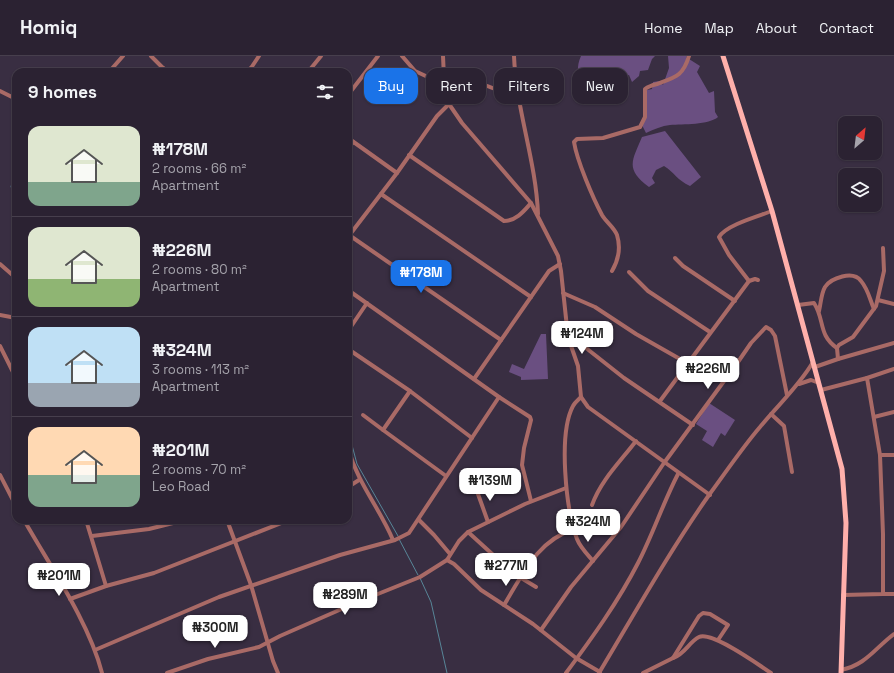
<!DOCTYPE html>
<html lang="en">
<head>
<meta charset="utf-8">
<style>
  body { margin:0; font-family:"Space Grotesk",sans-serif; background:#372f3e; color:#f1f3f6; height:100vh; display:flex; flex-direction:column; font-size:15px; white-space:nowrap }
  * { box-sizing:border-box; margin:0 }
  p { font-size:13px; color:#a6a4ac }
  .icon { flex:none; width:22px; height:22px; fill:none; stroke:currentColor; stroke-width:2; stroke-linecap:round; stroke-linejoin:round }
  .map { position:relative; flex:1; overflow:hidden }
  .drawer { position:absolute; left:12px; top:12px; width:340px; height:456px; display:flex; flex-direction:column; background:#2b2232; border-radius:12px; box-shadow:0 1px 3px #0004,0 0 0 1px #473f4d }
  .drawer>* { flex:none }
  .top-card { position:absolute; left:364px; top:12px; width:380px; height:36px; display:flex; gap:8px }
  .needle { width:26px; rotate:28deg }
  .tools { position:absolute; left:838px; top:60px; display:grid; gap:8px }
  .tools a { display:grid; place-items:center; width:44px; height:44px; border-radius:8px; background:#2b2232; box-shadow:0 1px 3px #0004,0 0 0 1px #473f4d; font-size:20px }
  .price { position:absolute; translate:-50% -34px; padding:0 9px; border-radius:8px; background:#fff; color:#222; font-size:13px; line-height:26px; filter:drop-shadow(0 1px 2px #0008) }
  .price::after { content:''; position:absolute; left:50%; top:24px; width:12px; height:9px; margin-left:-6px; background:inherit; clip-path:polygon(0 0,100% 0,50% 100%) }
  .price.active { background:#1a73e8; color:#fff }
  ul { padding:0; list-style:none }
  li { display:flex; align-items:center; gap:12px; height:100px; padding:0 16px }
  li+li { border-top:1px solid #473f4d }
  li span { display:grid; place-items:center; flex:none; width:112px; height:80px; border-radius:12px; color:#555 }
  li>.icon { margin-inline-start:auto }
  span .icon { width:48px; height:48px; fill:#fffc; stroke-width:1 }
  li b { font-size:17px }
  h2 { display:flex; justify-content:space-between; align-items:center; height:48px; padding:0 16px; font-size:17px }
  .chip { padding:0 14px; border-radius:12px; background:#2b2232; box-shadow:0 1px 3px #0004,0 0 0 1px #473f4d; font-size:14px; line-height:36px }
  .chip.active { background:#1a73e8; color:#fff }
  header { display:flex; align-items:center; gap:24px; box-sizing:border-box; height:56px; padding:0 20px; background:#2b2232; border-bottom:1px solid #473f4d }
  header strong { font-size:19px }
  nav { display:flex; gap:22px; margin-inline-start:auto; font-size:14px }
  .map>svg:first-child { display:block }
  .green { fill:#6a4f81 }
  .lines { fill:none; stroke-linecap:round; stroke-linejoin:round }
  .stream { stroke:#588698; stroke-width:1 }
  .minor { stroke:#a96a66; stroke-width:4 }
  .major { stroke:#ffb0ab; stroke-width:5 }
</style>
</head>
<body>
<header>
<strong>Homiq</strong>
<nav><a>Home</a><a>Map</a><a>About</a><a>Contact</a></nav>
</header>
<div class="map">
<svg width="894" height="617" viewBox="0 0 894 617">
  <rect width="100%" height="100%" fill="#392e42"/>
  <g class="green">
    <path d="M581 0H655L652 3 648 14 640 15 639 20 632 26 629 19 612 23 603 27 580 30C578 19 576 11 581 0Z"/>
    <path d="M668 0H687L686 3H689L700 10 697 16 709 37 714 35 715 56 718 61C709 69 683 68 670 69 662 70 654 73 646 77L641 67C647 54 643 47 647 34L652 33 653 26 660 25 663 29 669 12Z"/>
    <path d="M665 75 701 121 690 130C677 124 675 117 664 110L656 114 652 122 655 127 649 131C625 113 632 105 642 81Z"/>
    <path d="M541 278H546L548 323 521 324V321L509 316 512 308 524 313Z"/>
    <path d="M709 347 735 364 725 380 721 377 713 391 702 384 707 375 696 368Z"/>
  </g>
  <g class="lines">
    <g class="stream">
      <path d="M16 123 11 130 16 149"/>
      <path d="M348 374 357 408 398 480"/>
      <path d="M399 483 418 519"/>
      <path d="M420 522 431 546 447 617"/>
    </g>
    <g class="minor">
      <path d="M151 0 163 12"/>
      <path d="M402 0 415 15 445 29"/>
      <path d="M443 0 444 22 449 48 462 67 531 147 558 200 561 215 568 281 578 310 581 341 588 351 710 439"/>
      <path d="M514 0C516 53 536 105 538 158"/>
      <path d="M251 12 260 16"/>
      <path d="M109 16 123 0"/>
      <path d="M159 16 163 12 170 16"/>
      <path d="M247 16 251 12 259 0"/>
      <path d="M308 16 321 0"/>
      <path d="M443 17 474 25 519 42"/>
      <path d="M0 35 16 43"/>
      <path d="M348 39 378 0"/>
      <path d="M348 82 397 117 437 60 449 48"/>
      <path d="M348 93 353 86"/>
      <path d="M409 99 504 165C516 165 524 155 531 147"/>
      <path d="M381 138 531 241"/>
      <path d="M349 179 501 284"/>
      <path d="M348 181 397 117"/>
      <path d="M675 202 683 210 735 245"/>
      <path d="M0 208 16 222"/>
      <path d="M612 215C619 203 621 192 617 179 614 171 606 166 602 159 593 142 577 105 574 86L577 83 603 82 640 71 645 61V33C649 30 653 29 657 28 676 21 683 20 689 0"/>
      <path d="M629 216 648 235 710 276"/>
      <path d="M749 225 729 199 719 181C726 169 759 160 772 155"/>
      <path d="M348 234 499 341 530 361 531 364 524 392 522 409 531 445"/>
      <path d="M563 237 595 251 636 278 687 307"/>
      <path d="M878 244 894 248"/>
      <path d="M798 249 814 247C825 264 818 279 837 292"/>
      <path d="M819 255C821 247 821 238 825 231 831 222 853 214 861 225 868 233 870 244 874 253"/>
      <path d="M0 259 16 262"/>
      <path d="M348 275 367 247"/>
      <path d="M570 286 586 292 624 322 693 369"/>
      <path d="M0 290 16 322"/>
      <path d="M348 293 410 335 472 382"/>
      <path d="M838 303 837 292 839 289 853 281 876 250 884 215 883 192"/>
      <path d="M815 311 838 303 894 287"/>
      <path d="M867 322 894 313"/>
      <path d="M474 323 549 215 560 208"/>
      <path d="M799 328 811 324 819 327"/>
      <path d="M821 334 867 322 880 399 883 478V538L843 539"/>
      <path d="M410 335 383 374 446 420"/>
      <path d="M581 341C578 344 575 346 573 350 558 378 566 454 577 483 580 491 587 498 593 505"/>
      <path d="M660 345 749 225 755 223 758 224"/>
      <path d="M771 358 784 370 792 416"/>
      <path d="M363 359 383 374"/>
      <path d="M874 361 894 356"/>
      <path d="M348 392C358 428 379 451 393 484"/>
      <path d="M880 399H894"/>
      <path d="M0 419 16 450"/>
      <path d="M482 425 478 433V438L488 466"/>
      <path d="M348 431 359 424"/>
      <path d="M592 449C601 424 620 406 636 385"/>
      <path d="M24 464C50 510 89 566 102 617"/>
      <path d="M86 464 106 530"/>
      <path d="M227 464 251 529 273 605 278 617"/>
      <path d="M419 464 434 479 450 498"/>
      <path d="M468 476 513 517 536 531"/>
      <path d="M92 480 149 473 185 464"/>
      <path d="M447 504 454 508 481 534 533 568 576 602 600 616"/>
      <path d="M883 538H894"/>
      <path d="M70 543 106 530 154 517 289 464"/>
      <path d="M504 549C523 518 537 485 574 473"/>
      <path d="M541 574 571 531 621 471 664 407 738 306 751 287 766 271 771 274 775 280 787 339"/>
      <path d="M95 594 219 541 340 499 395 484 409 477 499 341"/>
      <path d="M673 602C685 598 689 586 699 581 712 575 759 609 771 617"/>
      <path d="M841 614C866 609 875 592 894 578"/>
      <path d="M167 617 208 603 259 591 280 580 353 548 420 521 447 504 459 485 468 476 525 448 566 432"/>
      <path d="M566 617C592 582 618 546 638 507 653 478 663 447 678 418"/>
      <path d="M599 617C635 557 669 496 709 439 726 416 742 392 760 371 778 349 799 330 813 306"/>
      <path d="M643 617 673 602 699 560 703 557 710 558 728 569 718 584"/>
    </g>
    <path class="major" d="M723 0 772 155 842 413 846 467 841 617"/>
  </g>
</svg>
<div class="tools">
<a><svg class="needle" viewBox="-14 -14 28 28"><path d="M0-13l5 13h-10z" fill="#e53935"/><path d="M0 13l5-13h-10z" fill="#a6a4ac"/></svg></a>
<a><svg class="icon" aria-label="layers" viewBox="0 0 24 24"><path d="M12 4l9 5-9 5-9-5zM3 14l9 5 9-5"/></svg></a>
</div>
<b class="price active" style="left:421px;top:238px">₦178M</b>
<b class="price" style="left:582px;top:299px">₦124M</b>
<b class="price" style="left:708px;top:334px">₦226M</b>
<b class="price" style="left:490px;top:446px">₦139M</b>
<b class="price" style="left:588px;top:487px">₦324M</b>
<b class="price" style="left:506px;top:531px">₦277M</b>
<b class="price" style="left:59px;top:541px">₦201M</b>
<b class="price" style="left:345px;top:560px">₦289M</b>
<b class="price" style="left:215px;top:593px">₦300M</b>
<div class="top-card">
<a class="chip active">Buy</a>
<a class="chip">Rent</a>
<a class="chip">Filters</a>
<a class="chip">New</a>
</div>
<section class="drawer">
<h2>9 homes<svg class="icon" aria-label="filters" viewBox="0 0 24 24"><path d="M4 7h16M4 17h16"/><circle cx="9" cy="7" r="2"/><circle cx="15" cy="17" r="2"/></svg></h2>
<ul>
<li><span style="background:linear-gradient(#dfe7d0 70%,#7fa58c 0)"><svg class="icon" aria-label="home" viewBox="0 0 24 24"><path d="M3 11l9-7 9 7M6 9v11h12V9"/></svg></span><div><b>₦178M</b><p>2 rooms · 66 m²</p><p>Apartment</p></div></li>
<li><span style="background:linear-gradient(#dfe7d0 65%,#8fb573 0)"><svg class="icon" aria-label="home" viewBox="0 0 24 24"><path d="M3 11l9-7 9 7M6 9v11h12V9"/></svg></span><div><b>₦226M</b><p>2 rooms · 80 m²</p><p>Apartment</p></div></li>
<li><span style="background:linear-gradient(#bfe0f5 70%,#9aa5b1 0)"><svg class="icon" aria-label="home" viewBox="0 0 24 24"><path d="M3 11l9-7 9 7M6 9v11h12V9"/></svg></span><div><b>₦324M</b><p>3 rooms · 113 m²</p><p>Apartment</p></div></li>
<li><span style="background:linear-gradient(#ffd9b3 60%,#7fa58c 0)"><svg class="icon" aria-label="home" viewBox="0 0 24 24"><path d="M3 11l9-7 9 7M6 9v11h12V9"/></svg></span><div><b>₦201M</b><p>2 rooms · 70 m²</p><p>Leo Road</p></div></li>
</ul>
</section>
</div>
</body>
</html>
